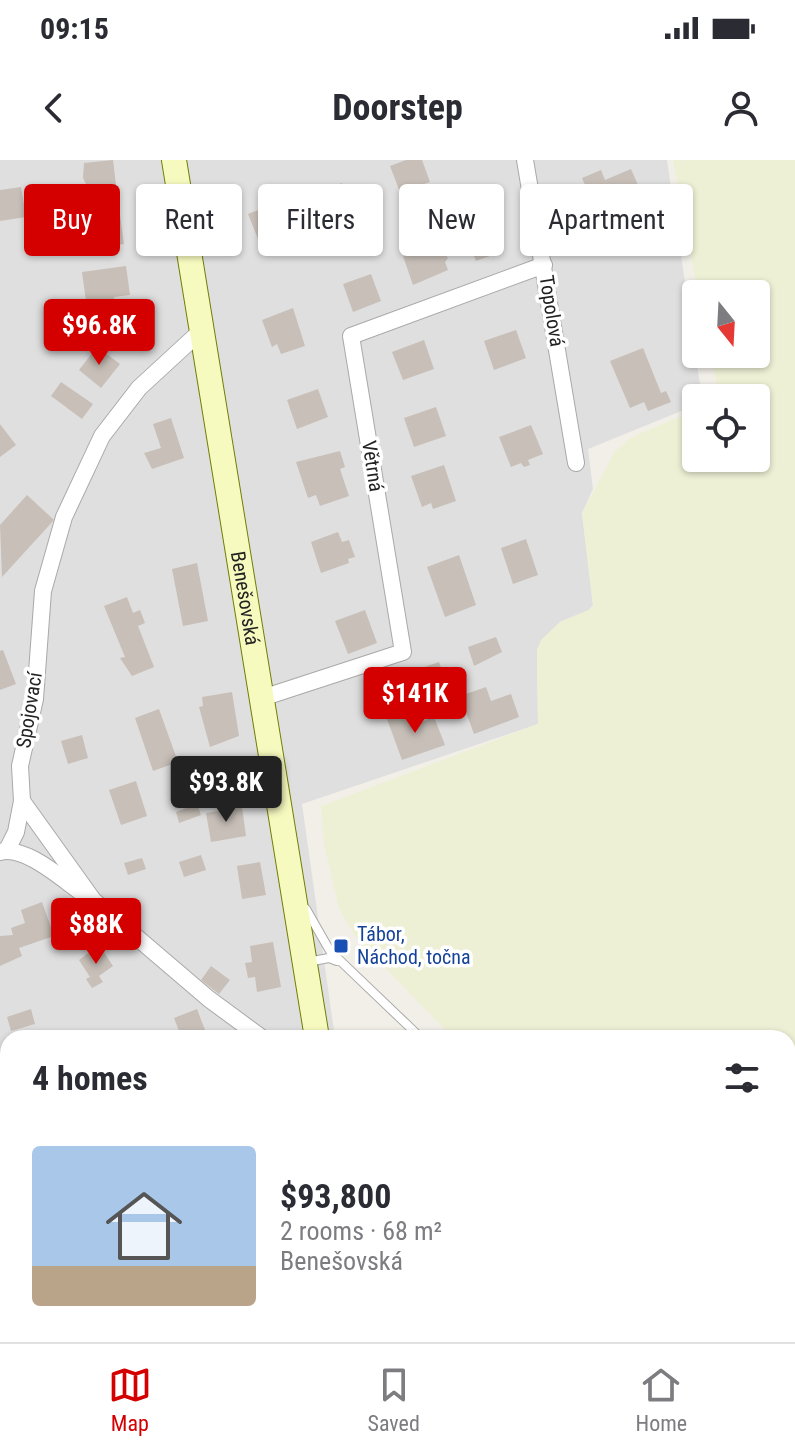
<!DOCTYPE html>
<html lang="en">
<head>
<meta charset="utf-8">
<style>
  body { margin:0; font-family:"Roboto Condensed",sans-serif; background:#f2f2f3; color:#2b2b33; height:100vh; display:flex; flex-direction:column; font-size:30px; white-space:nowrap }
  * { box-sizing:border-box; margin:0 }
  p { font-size:26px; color:#7c7c81 }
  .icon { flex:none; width:44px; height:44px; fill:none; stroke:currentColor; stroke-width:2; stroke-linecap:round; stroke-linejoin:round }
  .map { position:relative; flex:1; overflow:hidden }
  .side { position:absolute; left:0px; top:870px; width:796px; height:312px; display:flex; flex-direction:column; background:#fff; border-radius:24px 24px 0 0; box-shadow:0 2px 6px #0004 }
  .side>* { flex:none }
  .guide { position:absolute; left:24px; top:24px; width:748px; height:72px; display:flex; gap:16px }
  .needle { width:52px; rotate:162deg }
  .buttons { position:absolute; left:682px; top:120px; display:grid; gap:16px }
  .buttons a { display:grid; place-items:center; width:88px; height:88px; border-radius:8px; background:#fff; box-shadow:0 2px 6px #0004; font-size:40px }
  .price { position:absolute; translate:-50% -68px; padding:0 18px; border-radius:8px; background:#d40000; color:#fff; font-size:26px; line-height:52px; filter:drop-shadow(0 2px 4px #0008) }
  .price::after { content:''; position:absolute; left:50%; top:48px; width:24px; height:18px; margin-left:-12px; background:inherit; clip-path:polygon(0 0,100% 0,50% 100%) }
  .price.current { background:#222; color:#fff }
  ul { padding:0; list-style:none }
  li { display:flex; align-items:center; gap:24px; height:200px; padding:0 32px }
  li+li { border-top:2px solid #e1e1e2 }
  li span { display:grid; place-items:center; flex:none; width:224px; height:160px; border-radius:8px; color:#555 }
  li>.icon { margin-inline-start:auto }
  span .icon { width:96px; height:96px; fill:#fffc; stroke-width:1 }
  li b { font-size:34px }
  h2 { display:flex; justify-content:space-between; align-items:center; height:96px; padding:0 32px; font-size:34px }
  .chip { padding:0 28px; border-radius:8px; background:#fff; box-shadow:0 2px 6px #0004; font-size:28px; line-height:72px }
  .chip.current { background:#d40000; color:#fff }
  .status { display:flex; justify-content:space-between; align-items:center; height:56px; padding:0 40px; background:#fff; direction:ltr }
  .status svg { height:22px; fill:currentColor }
  header { display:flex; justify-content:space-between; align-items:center; height:104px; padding:0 32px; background:#fff; font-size:36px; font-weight:700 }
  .tabs { display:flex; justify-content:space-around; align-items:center; height:112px; border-top:2px solid #e1e1e2; background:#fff; font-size:22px; color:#7c7c81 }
  .tabs a { display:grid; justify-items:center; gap:4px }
  .tabs .current { color:#d40000 }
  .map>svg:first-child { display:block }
  .residential { fill:#e0dfdf }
  .industrial { fill:#ebdbe8 }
  .farmland { fill:#eef0d5 }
  .building { fill:#c7bfb8 }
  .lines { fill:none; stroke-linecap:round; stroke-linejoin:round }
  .service-casing { stroke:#a9a9a9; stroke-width:10 }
  .minor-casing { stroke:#a9a9a9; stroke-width:18 }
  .tertiary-casing { stroke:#a9a9a9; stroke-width:22 }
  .secondary-casing { stroke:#707d05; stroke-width:26 }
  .service { stroke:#fff; stroke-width:8 }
  .minor { stroke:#fff; stroke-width:16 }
  .tertiary { stroke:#fff; stroke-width:20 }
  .secondary { stroke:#f7fabf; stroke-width:24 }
  .transit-dot { fill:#1a4fb4; stroke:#fff; stroke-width:3 }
  .labels { text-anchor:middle; stroke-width:7; stroke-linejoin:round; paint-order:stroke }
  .street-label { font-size:20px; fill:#222; stroke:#fff }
  .transit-label { font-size:20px; fill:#164399; stroke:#fff; text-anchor:start }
</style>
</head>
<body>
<div class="status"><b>09:15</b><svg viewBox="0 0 49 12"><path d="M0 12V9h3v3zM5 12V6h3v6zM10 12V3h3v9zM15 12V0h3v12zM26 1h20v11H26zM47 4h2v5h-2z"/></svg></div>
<header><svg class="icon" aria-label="back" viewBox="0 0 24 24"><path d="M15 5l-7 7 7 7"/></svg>Doorstep<svg class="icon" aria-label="person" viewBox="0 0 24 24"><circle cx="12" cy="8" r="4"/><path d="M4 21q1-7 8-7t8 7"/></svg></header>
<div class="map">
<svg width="795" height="1182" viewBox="0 0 795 1182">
  <rect width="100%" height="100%" fill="#f2efe9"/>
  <g class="residential">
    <path d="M0 0H667L702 238H696V245L588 289 593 329 582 353 593 445 589 450 560 462 537 490 538 564 302 644 335 878H8V1170L0 1157Z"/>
    <path d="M10 1174H310L309 1182H15Z"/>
  </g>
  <path class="industrial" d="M788 1053H795V1182H391L389 1174H788Z"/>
  <path class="farmland" d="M673 0H795V1019L788 1018V878H453L357 779 339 749 324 684 321 646 538 564 537 490 541 480 560 462 589 450 593 445 582 353 615 291 632 277 696 250V298H756V238H720L710 194H756V134H698Z"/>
  <g class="building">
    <path d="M113 0 116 25 88 28 83 18 84 3Z"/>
    <path d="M406 0H422L430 22 400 32 390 6Z"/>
    <path d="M631 9 641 32 617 42 620 50 599 59 582 18 601 10 605 20Z"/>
    <path d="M342 23 352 50 325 60 315 33Z"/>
    <path d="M21 27 26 57 0 61V30Z"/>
    <path d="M276 43 286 69 258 79 248 54Z"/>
    <path d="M488 54 501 92 476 101 472 91 468 93 462 63Z"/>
    <path d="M120 55 124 84 79 90 75 61Z"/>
    <path d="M438 83 448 98 445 102 448 110 413 125 403 96Z"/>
    <path d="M126 106 130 135 114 137 115 142 105 143 104 139 86 141 82 112Z"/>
    <path d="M371 114 381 141 353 152 343 124Z"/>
    <path d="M293 148 305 186 281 194 277 184 272 187 262 160Z"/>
    <path d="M516 170 526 198 494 210 484 181Z"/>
    <path d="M424 180 434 209 403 220 392 192Z"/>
    <path d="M97 187 120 204 101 228 79 210Z"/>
    <path d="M643 188 661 233 666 231 671 242 648 251 644 242 630 248 610 201Z"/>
    <path d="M61 222 93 244 82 259 51 236Z"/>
    <path d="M318 229 328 257 297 269 287 240Z"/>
    <path d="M436 247 446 276 414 287 404 258Z"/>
    <path d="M171 258 184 298 152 309 144 293 161 288 153 264Z"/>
    <path d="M0 264 16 285 0 297Z"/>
    <path d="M531 265 543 294 528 300 530 305 524 307 521 303 511 307 499 277Z"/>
    <path d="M340 291 345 307 340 309 349 336 320 346 316 335 308 338 296 302Z"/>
    <path d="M444 305 456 341 433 349 431 343 422 347 411 316Z"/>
    <path d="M27 335 54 360 2 417 0 365Z"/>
    <path d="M338 372 342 382 349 380 355 397 348 399 349 403 321 413 311 382Z"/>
    <path d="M526 379 538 415 513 424 501 388Z"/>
    <path d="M459 395 476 445 445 457 427 407Z"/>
    <path d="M197 403 208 461 183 466 172 409Z"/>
    <path d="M127 437 133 453 140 450 145 463 138 466 154 507 132 516 120 498 125 497 104 446Z"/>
    <path d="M365 450 377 483 348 494 335 461Z"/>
    <path d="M496 477 502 492 474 506 468 487Z"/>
    <path d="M3 490 16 524 0 530V491Z"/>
    <path d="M439 502 448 527 402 543 393 518Z"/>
    <path d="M486 527 491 541 511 534 519 557 474 574 460 536Z"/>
    <path d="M232 532 239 576 210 587 199 547 203 546 202 537Z"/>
    <path d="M159 549 178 602 153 611 135 558Z"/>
    <path d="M411 551 416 564 434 557 445 585 402 600 387 559Z"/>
    <path d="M82 575 88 598 68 604 61 581Z"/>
    <path d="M136 621 147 656 121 665 109 630Z"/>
    <path d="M197 644 201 655 179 663 176 652Z"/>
    <path d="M242 647 246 676 211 682 206 653Z"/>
    <path d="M201 695 206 710 184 717 179 702Z"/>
    <path d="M142 698 146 709 128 715 124 703Z"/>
    <path d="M260 702 266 735 242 739 237 706Z"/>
    <path d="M42 742 54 776 19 788 22 796 0 806V776L13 775 11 768 25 763 21 750Z"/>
    <path d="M273 782 281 827 257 832 255 817 248 818 245 803 252 802 250 786Z"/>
    <path d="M99 785 113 806 99 816 103 822 92 828 86 819 90 817 79 800Z"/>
    <path d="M211 806 230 820 219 834 201 820Z"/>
    <path d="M31 849 35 864 11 871 7 857Z"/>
    <path d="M197 849 208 878H175L174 873 179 871 174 858Z"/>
    <path d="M8 927V953L0 956V931Z"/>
    <path d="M8 1018V1052L0 1055V1021Z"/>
    <path d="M789 1158 795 1182H738L736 1177 746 1174H788Z"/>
    <path d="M670 1174H701L704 1182H651Z"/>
  </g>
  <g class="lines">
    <g class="service-casing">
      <g id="service">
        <path d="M306 749 330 791 421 878"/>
        <path d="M307 802 329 798 337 801"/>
        <path d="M351 1182 353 1174"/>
      </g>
    </g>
    <g class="minor-casing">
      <g id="minor">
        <path d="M525 0 576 303"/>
        <path d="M202 170 139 228 102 276 64 357 43 431 35 539 20 606 22 641 93 740 209 839 262 878"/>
        <path d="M262 538 403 492 351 176 544 105"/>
        <path d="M7 690 16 672 22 641"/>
        <path d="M0 692C26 685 64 721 85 735"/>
        <path d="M0 964 8 961"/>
      </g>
    </g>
    <g class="tertiary-casing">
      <path id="tertiary" d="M788 1035 795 1036"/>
    </g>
    <g class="secondary-casing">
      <g id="secondary">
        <path id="s1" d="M174 0 317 878"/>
        <path d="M365 1174 366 1182"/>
      </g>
    </g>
    <use href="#service" class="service"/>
    <use href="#minor" class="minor"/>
    <use href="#tertiary" class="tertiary"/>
    <use href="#secondary" class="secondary"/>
  </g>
  <rect class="transit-dot" x="333" y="778" width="16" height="16" rx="4"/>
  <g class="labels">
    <g class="street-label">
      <text transform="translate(552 151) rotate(81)" y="7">Topolová</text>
      <text transform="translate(373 306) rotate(81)" y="7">Větrná</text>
      <text dy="7" stroke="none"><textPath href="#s1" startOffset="444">Benešovská</textPath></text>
      <text transform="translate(29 550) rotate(-81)" y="7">Spojovací</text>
    </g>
    <g class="transit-label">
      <text x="357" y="781">Tábor,<tspan x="357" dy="23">Náchod, točna</tspan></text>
    </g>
  </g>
</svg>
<div class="buttons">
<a><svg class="needle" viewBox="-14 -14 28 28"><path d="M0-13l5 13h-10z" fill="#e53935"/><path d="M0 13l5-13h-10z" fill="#7c7c81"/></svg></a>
<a><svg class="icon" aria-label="locate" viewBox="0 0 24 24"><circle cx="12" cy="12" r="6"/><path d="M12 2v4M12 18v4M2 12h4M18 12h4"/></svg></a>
</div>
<b class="price" style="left:99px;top:207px">$96.8K</b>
<b class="price" style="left:415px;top:575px">$141K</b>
<b class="price current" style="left:226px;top:664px">$93.8K</b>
<b class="price" style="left:96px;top:806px">$88K</b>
<div class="guide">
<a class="chip current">Buy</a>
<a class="chip">Rent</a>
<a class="chip">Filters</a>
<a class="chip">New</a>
<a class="chip">Apartment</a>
</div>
<section class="side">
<h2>4 homes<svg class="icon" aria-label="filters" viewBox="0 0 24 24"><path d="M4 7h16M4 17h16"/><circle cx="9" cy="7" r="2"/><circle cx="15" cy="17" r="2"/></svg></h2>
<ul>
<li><span style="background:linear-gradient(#a9c7e8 75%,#b9a48a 0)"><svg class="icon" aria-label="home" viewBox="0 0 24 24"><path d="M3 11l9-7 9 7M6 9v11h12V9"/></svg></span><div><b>$93,800</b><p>2 rooms · 68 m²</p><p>Benešovská</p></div></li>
</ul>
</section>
</div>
<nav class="tabs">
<a class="current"><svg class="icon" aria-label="map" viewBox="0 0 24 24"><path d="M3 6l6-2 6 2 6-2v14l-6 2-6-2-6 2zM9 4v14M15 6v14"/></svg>Map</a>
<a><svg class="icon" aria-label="saved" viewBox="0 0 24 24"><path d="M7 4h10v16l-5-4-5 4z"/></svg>Saved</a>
<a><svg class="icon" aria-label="home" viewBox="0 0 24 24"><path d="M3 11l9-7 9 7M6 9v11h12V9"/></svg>Home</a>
</nav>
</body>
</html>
